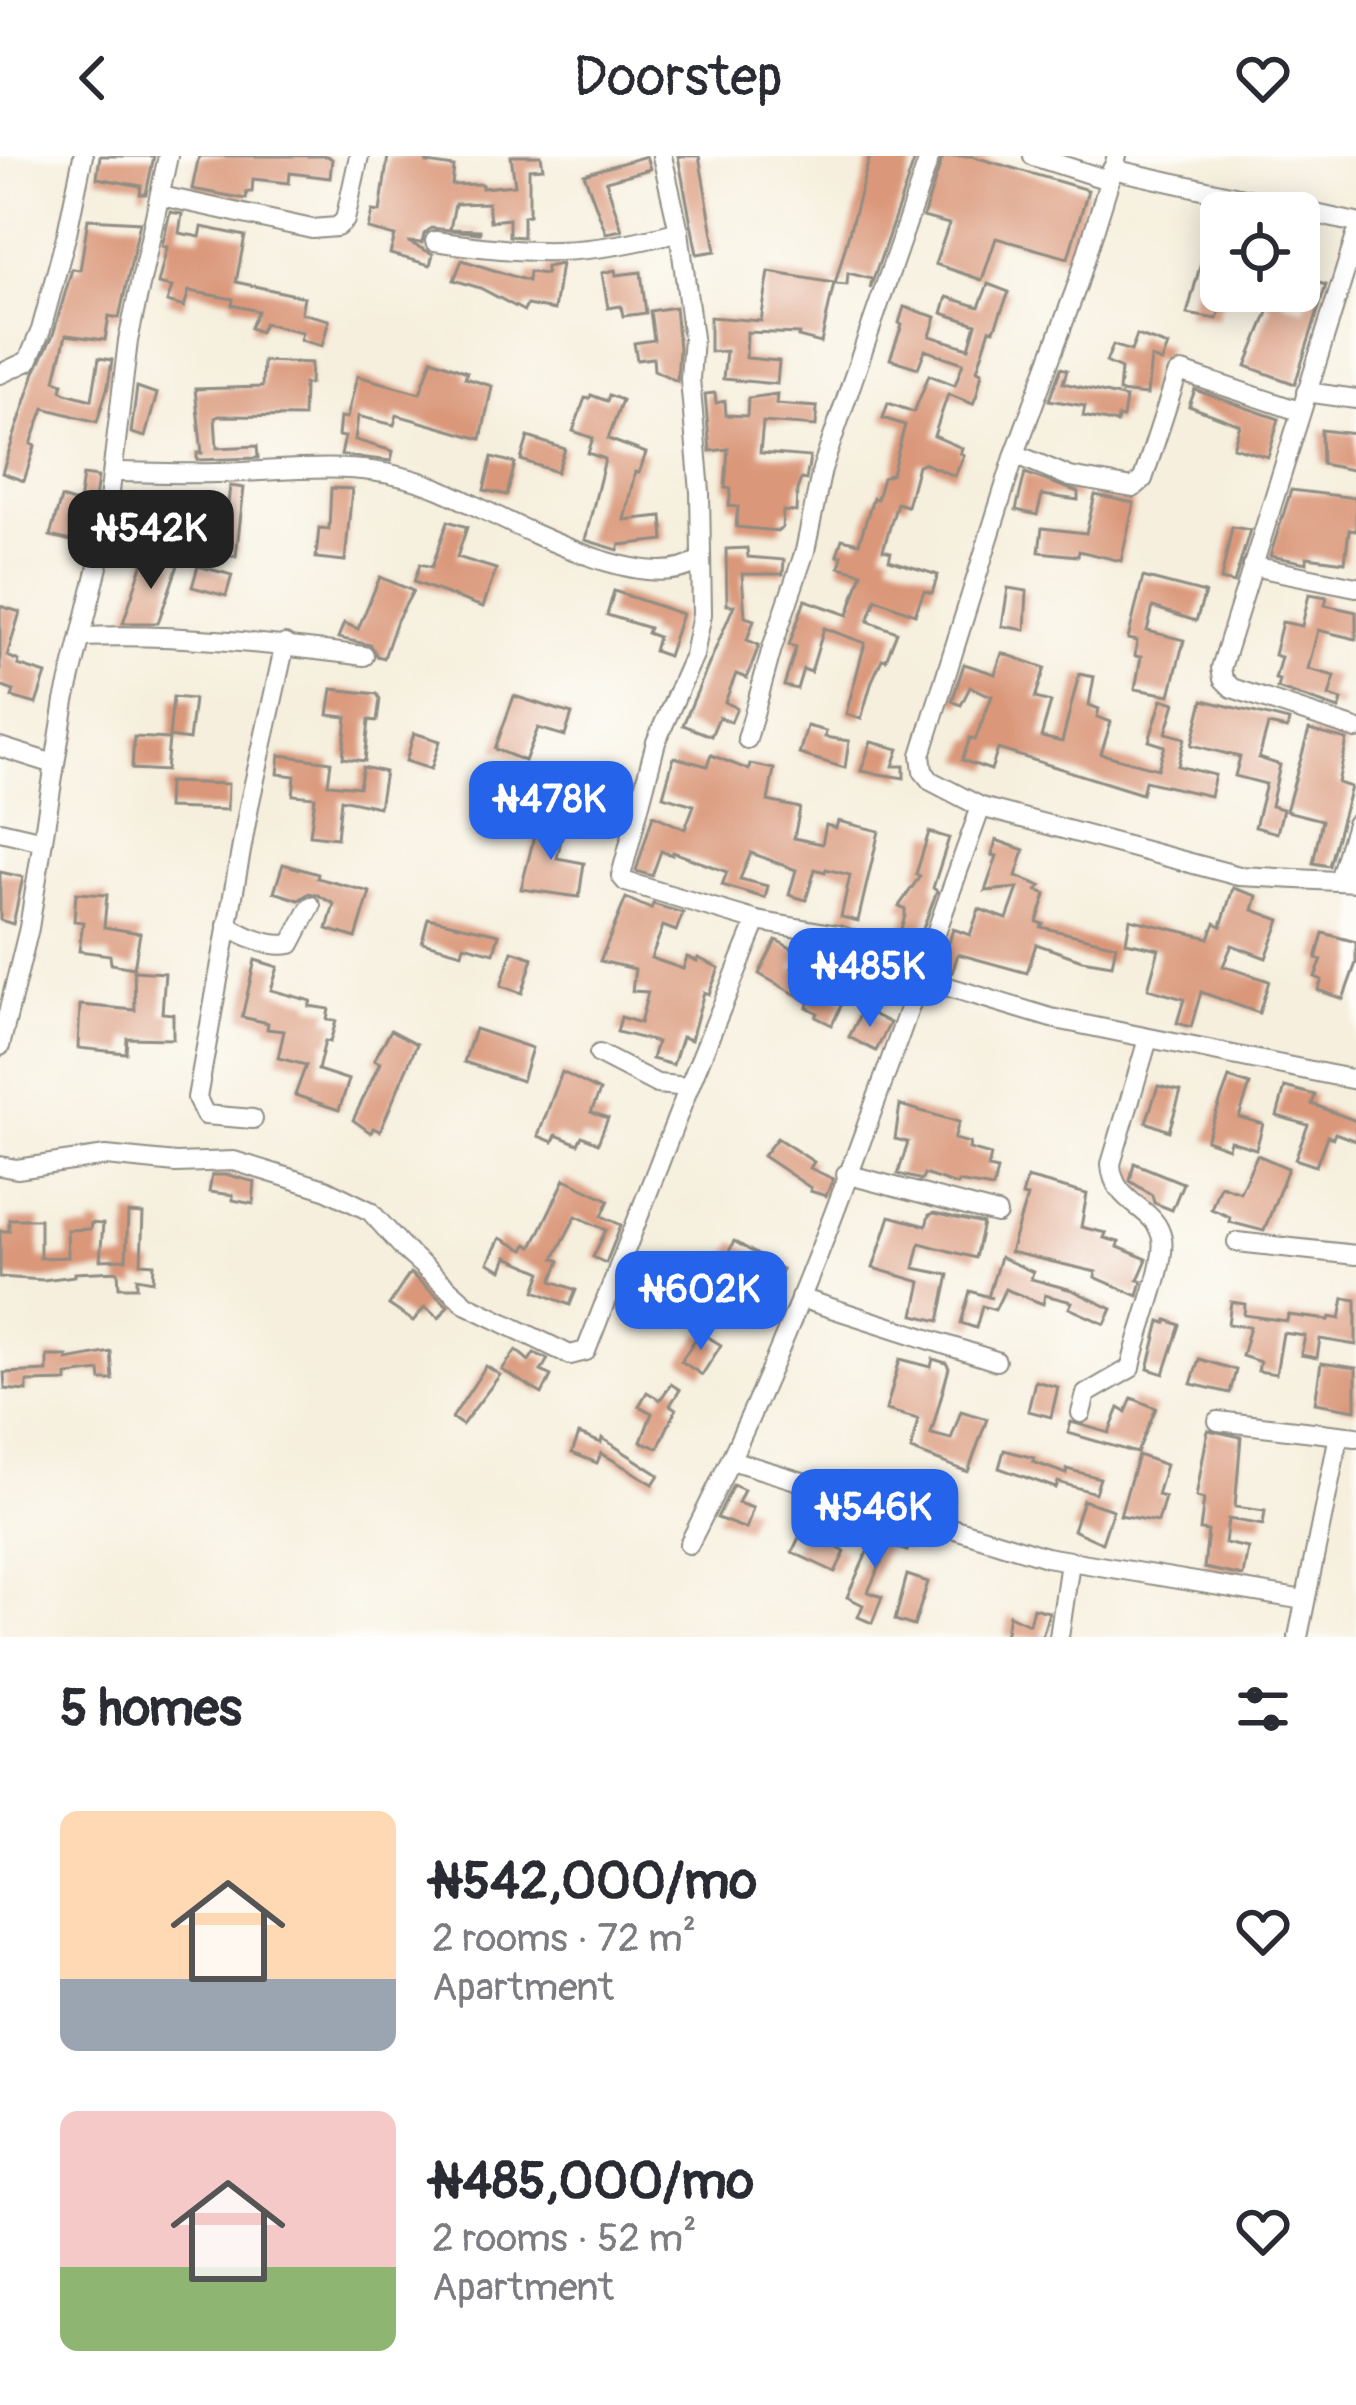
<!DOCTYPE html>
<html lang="en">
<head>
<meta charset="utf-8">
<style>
  body { margin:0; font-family:Pangolin,sans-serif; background:#f2f2f3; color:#2b2b33; height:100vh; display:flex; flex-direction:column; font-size:45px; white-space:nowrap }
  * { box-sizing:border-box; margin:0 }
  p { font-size:39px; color:#7c7c81 }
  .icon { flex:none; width:66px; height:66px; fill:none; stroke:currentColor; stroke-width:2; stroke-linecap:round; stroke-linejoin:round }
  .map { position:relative; height:1481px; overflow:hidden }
  .sheet { display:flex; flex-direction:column; background:#fff; flex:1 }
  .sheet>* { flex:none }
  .tools { position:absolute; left:1200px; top:36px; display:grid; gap:24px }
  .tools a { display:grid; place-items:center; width:120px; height:120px; border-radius:18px; background:#fff; box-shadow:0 6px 30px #0003; font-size:60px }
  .price { position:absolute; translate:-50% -102px; padding:0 27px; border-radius:24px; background:#2563eb; color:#fff; font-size:39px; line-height:78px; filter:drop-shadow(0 3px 6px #0008) }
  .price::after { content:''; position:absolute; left:50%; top:72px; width:36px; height:27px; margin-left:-18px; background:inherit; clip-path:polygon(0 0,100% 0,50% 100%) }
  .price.selected { background:#222; color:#fff }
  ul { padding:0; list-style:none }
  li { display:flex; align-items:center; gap:36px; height:300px; padding:0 60px }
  li span { display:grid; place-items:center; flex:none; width:336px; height:240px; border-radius:18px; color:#555 }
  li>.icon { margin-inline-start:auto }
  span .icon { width:144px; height:144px; fill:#fffc; stroke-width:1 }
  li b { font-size:51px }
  h2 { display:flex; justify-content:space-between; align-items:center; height:144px; padding:0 60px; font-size:51px }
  header { display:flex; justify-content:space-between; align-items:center; height:156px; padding:0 60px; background:#fff; font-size:54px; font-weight:600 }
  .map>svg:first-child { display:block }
  .building { fill:#da9779 }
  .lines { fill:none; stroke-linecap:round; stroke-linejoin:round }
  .minor-casing { stroke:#908d84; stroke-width:22 }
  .minor { stroke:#fff; stroke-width:18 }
</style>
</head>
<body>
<header><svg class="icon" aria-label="back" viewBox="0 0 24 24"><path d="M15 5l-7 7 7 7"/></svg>Doorstep<svg class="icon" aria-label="heart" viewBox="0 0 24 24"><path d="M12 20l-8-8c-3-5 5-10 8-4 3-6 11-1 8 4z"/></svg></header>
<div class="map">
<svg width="1356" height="1481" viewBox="0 0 1356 1481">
  <rect width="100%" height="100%" fill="#fdfcf7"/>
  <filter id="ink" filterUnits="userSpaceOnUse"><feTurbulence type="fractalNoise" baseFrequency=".00833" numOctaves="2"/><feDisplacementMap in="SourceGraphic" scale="24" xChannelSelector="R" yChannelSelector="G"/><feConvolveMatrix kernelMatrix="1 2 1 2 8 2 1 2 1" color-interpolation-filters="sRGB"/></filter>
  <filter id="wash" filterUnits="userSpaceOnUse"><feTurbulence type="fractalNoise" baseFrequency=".004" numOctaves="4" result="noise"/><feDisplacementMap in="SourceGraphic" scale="48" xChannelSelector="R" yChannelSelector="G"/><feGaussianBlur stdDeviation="2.7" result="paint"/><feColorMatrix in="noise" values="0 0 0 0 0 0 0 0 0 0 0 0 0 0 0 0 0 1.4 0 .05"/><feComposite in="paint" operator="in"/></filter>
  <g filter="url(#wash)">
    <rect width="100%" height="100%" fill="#f6efdd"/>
    <g id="blocks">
      <g class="building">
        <path d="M100 0H154L146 38H140L141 30 97 22Z"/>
        <path d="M199 0H327L332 3 330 22 290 17 289 27 253 23 252 36H247L246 43 192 33Z"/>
        <path d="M388 0H425L427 7 454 11 452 29 482 28V32L515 29 511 0H541L543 12 529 13V59L523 60V81L509 80V63L490 65 488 47 455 48 450 73 480 74V77L431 72 424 78 422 87 408 86 433 98 430 109 390 98 395 80 368 73 372 55 380 56Z"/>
        <path d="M646 0 650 13 606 25 622 74 606 77 584 18Z"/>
        <path d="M678 0H699L716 95 697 98Z"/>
        <path d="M870 0H916L870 133 872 123 848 117 847 129 835 128Z"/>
        <path d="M943 0H971L1088 34 1068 102 996 82 982 124 935 108 949 68 923 61Z"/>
        <path d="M170 56 182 58 179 77 200 81 202 71 245 80 236 126 304 141 301 157 329 164 322 190 300 184 302 176 264 167 260 176 250 172 258 155 232 149 233 143 189 135 184 151 167 146 172 131 158 128 167 91 162 90Z"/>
        <path d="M88 63 140 66 119 162 109 160 105 184 66 179 55 224 63 227 61 234 66 237 92 244 99 202 112 204 108 230 97 266 44 252 31 288 35 290 24 325 2 317 35 216 53 179 72 113 80 114Z"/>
        <path d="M1203 99 1221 105V139L1224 140 1217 163 1187 158Z"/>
        <path d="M462 104 528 125 529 116 546 118V111L561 108 554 154 527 149 524 155 480 132 454 124Z"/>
        <path d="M615 114 616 119 641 116 646 157 623 160 621 150 608 152 602 117Z"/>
        <path d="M769 116 834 127 821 187 798 181 799 178 747 176 746 202 779 205 777 228 723 223 726 195 710 196V161L761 165Z"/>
        <path d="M1313 125 1326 129 1295 228 1246 210 1271 149 1266 147 1270 135H1286L1283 146 1304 153Z"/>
        <path d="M988 128 1009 136 994 174 990 173 977 214 982 216 977 238 973 248 948 238 934 280 962 292 960 297 964 299 955 320 923 307 918 309 907 350 897 347 883 394 891 396 889 404 938 419 932 437 924 435 915 458 876 443 868 465 897 476 886 504 882 503 872 525 861 563 846 558 865 487 824 472 811 516 803 513 797 533 784 530 796 491 789 489 805 444 848 459 862 417 839 411 842 400 837 399 842 383 859 387 873 342 877 343 883 322 892 318 905 269 883 262 888 247 914 256 929 219 955 229 963 207 925 194 918 212 890 203 902 169 899 167 904 151 936 161 930 180 969 192 976 168 942 157 947 141 979 151Z"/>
        <path d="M675 151 679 192 677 225 654 214 653 202 637 204 634 187 654 184 650 155Z"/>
        <path d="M1137 179 1168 190 1162 206 1151 202 1147 239 1119 236 1121 213 1106 206 1113 189 1131 195Z"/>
        <path d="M432 203 467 216 465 222 492 230 481 283 397 259 394 269 358 260 355 284 393 295 391 305 341 299 345 281 338 280 340 261 347 262 357 220 420 237Z"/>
        <path d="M263 205 311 207 310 228H304L303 261 219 260 215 262 217 292 257 290 258 302 197 304V297H202L195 233 262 231Z"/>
        <path d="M1061 212 1067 214 1063 227 1126 242 1123 262 1118 261 1117 267 1083 260 1085 250 1049 244Z"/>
        <path d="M137 231 157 238 145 281 131 277Z"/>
        <path d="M1195 234 1279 263 1268 301 1233 291 1240 269 1189 250Z"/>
        <path d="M715 237 716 247 725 245 726 259 747 260 748 242 777 238 776 248 817 251 816 270 763 266 760 297 810 301 806 324 801 323 797 334 796 356 783 355 782 372 778 375 736 371 738 351 729 350 731 333 725 332 728 293 710 295 705 238Z"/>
        <path d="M591 239 607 245 609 239 622 244 608 283 646 297 639 317 635 316 624 364 662 360 664 384 620 389 618 394 585 384 605 303 588 297 593 282 573 275 585 242 589 243Z"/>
        <path d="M1321 274 1356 278V315L1322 308Z"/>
        <path d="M528 281 565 293 557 316 521 304Z"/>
        <path d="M492 301 515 307 507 339 484 334Z"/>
        <path d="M1025 317 1078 336V344L1042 339 1037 359 1016 354Z"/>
        <path d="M83 319 98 321 89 389 50 380 61 342 79 348Z"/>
        <path d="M230 330 244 332 236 400 202 397 208 373 225 375Z"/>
        <path d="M331 332 352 333 345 405 316 402 319 372 329 373Z"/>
        <path d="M1291 334 1356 342V375L1349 374 1345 406 1307 401V407L1270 400Z"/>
        <path d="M1095 339 1134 347 1121 405 1079 395 1078 400 1039 396 1042 372 1086 377Z"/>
        <path d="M448 365 467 371 457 401 496 413 483 451 414 426 420 408 432 411Z"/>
        <path d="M1232 371 1250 374 1234 427 1221 424Z"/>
        <path d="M747 392 748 401 784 404 783 418H742L745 461 754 464 747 484 759 489 747 522 736 518 725 546 737 552 731 566 719 561 711 580 683 569 734 449H727L726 393Z"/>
        <path d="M145 400 178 409 158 467H123Z"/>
        <path d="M198 410 232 419 226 440 192 431Z"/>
        <path d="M380 421 413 435 397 464 384 502 377 500 371 489 338 482 344 467 358 473Z"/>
        <path d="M1143 421 1205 437 1196 465 1153 451 1147 475 1184 484 1170 539 1135 533 1141 501 1135 500 1137 485 1128 483Z"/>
        <path d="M1008 432 1027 435 1025 474 1002 470Z"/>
        <path d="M614 435 682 458 668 500 654 495 658 481 647 477 649 472 607 459Z"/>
        <path d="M1309 438 1327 441 1325 449 1356 456V483L1318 474 1308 513 1335 520 1329 540 1342 544 1339 553 1277 532 1279 524 1275 523 1281 501 1274 499 1282 466 1302 470Z"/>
        <path d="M0 450 20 456 7 500 19 505 18 509 46 518 36 548 12 541 14 535 0 530Z"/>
        <path d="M1002 497 1045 512 1035 542 1051 546 1041 581 1062 586 1079 518 1094 521 1089 549 1099 553 1097 561 1111 566 1101 598 1158 613 1165 590 1149 585 1162 543 1175 547 1166 577 1185 582 1178 610 1215 619 1210 640 1145 625 1142 638 998 593 991 614 962 604 970 582 975 584 992 540 970 531 961 549 952 545 962 514 964 508 995 518Z"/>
        <path d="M332 533 377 538 380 543 377 565 369 564 365 605 343 602 347 561 328 559Z"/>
        <path d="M514 540 572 558 565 580 538 572 525 605 495 593Z"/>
        <path d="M173 541 194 543 189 584 169 581Z"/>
        <path d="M1203 544 1289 565 1287 573 1268 569 1259 602 1280 609 1271 650 1283 653 1277 677 1255 671 1266 628 1235 620 1240 601 1192 589Z"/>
        <path d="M807 570 826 575 825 581 849 585 845 612 799 598Z"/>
        <path d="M1309 574 1347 584 1338 627 1351 631 1329 710 1313 707 1322 664 1286 655Z"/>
        <path d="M414 577 440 585 431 613 406 605Z"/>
        <path d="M134 581 169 583 166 615 132 613Z"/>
        <path d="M871 586 899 593 893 610H904V622L861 615Z"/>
        <path d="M280 599 331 606 328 628 359 631 363 611 385 616 379 651 341 643 337 682 310 679 315 641 293 639 295 620 278 618Z"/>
        <path d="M711 599 749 614 750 608 774 613 768 645 800 652 794 682 822 688 826 669 836 672 838 665 879 675 858 765 841 761 850 719 826 713 825 716 815 713 806 744 789 739 796 714 751 697 740 723 768 730 765 742 722 729 727 716 673 696 672 699 661 695 652 720 636 715 653 659 685 673 694 649 663 640 674 601 707 610Z"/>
        <path d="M168 626 228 628 227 654 167 652Z"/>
        <path d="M539 661 565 667 557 702 584 707 579 741 521 733Z"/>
        <path d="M929 676 949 682 933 732 937 735 917 789 898 783 905 760V753L899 750 920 720 916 718Z"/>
        <path d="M996 684 1024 694 1016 720 1041 730 1037 734 1046 738 1037 766 1043 768 1041 771 1116 789 1112 809 1082 804 1036 788 1027 817 958 798 952 817 941 814 953 773 970 779 979 753 1007 763 1018 732 985 735 997 700 992 699Z"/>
        <path d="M283 708 318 718 317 722 370 736 356 782 327 773 334 748 318 739 309 737 299 744 274 736Z"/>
        <path d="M0 716 23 721 13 768 0 764Z"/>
        <path d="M1233 732 1257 740 1253 754 1280 764 1266 802 1232 789 1223 810 1269 825 1259 857 1201 836 1191 871 1177 867 1184 843 1148 833 1159 793 1126 786 1130 763 1209 782 1215 767 1221 770Z"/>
        <path d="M76 737 107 739 104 771 140 777 134 812 111 808 110 799 79 795 83 766 74 765Z"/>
        <path d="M626 742 651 753 653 748 683 757 676 775 663 770 651 802 683 813 687 801 697 805 698 802 719 812 709 838 704 836 691 884 682 881 673 909 652 903 657 886 617 876 621 861 640 867 648 836 632 835 635 813 600 805Z"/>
        <path d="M428 762 499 778 494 797 464 789 462 797 422 786Z"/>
        <path d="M1323 777 1356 786V807L1343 843 1318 834 1322 824 1315 821 1322 804 1316 803Z"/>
        <path d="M776 784 800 797 792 812 827 829 823 836 843 845 832 869 816 861 818 857 807 851 809 846 759 818Z"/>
        <path d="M512 795 533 802 522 837 501 830Z"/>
        <path d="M255 804 278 811 271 834 311 845 309 850 329 853 327 864 336 865 330 886 325 885 318 914 349 924 339 954 295 939 306 909 278 902 284 875 267 873 268 867 242 861Z"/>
        <path d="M134 815 165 817 162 857 173 858V883L127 882 126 897 78 892 80 849 135 854Z"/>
        <path d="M863 853 890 867 876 895 849 881Z"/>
        <path d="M475 873 532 892 522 925 464 906Z"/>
        <path d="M391 874 417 888 380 975 373 972 371 977 353 964 380 907 374 904Z"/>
        <path d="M562 916 600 935 591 956 608 962 598 987 582 980 578 988 556 979 553 986 538 980Z"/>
        <path d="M1229 922 1250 929 1239 961 1263 968 1256 993 1230 985 1228 992 1206 984Z"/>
        <path d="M1158 930 1181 935 1169 975 1146 966Z"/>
        <path d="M1285 931 1315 939 1312 948 1356 965V985L1335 977 1333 982 1327 980 1316 1010 1295 1003 1308 969 1277 960Z"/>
        <path d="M900 949 959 966 954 983 970 987 969 993 991 999 988 1012 997 1014 993 1032 958 1026 957 1029 924 1018 922 1024 898 1018 908 986 895 983Z"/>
        <path d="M777 982 814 1006 810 1012 833 1023 826 1040 810 1035 811 1032 763 1000Z"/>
        <path d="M1257 999 1288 1012 1264 1075 1229 1066 1230 1061 1211 1053 1220 1029 1240 1036Z"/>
        <path d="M1134 1007 1183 1027 1172 1054 1154 1047 1152 1039 1130 1025Z"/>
        <path d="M212 1019H229L255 1026 253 1048 233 1044V1039L209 1036Z"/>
        <path d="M1027 1022 1087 1038 1081 1071 1106 1077 1104 1082 1119 1086 1118 1091 1147 1103 1138 1124 1142 1125 1138 1140 1095 1121 1096 1116 1010 1096 1027 1041 1022 1040Z"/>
        <path d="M565 1023 609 1044 602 1060 621 1069 606 1107 593 1101 606 1074 576 1060 554 1102 560 1105 552 1125 576 1134 570 1149 535 1135 542 1116 507 1101 502 1114 488 1107 500 1082 524 1094 527 1088 532 1091Z"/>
        <path d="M128 1057 143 1058 141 1107 154 1108 153 1125 137 1122V1131H119L118 1115 75 1117V1120L43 1124 0 1121V1075H9V1063H40V1102L68 1101 67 1074 90 1073 91 1067 103 1068 100 1104 126 1103Z"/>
        <path d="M934 1057 983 1068 975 1102 920 1087 914 1112 949 1119 939 1165 914 1159 921 1126 873 1112 890 1060 926 1070 929 1059Z"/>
        <path d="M734 1085 782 1113 763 1147 773 1153 766 1164 684 1117 691 1103 718 1119Z"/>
        <path d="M1000 1101 1033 1116 1031 1123 1072 1134 1112 1153 1105 1168 1069 1152 1072 1146 1045 1139 1043 1148 1005 1133 995 1154 982 1150 976 1172 961 1167 970 1135 992 1142 988 1141Z"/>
        <path d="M410 1117 448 1150 439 1162 425 1151 413 1165 389 1149Z"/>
        <path d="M1344 1142 1356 1144V1189L1320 1183 1317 1202 1301 1199 1305 1180 1283 1177 1276 1218 1258 1215 1260 1206 1242 1200 1250 1171 1228 1168 1231 1146 1245 1148 1244 1159 1287 1165 1288 1159 1329 1164 1330 1161 1340 1163Z"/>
        <path d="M1167 1164 1180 1169 1164 1218 1148 1213 1160 1165 1166 1167Z"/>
        <path d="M700 1176 721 1189 702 1219 681 1205Z"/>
        <path d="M516 1194 529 1205 534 1197 548 1203 541 1215 551 1220 542 1238 502 1214Z"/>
        <path d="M111 1196 113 1224H101L100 1215 67 1219V1225L27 1226V1235L5 1233 4 1217 47 1215V1200H67V1204Z"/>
        <path d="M900 1203 931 1211 933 1203 946 1207 949 1212 931 1278 951 1283 961 1255 987 1263 968 1316 911 1294 918 1263 886 1254Z"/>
        <path d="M1199 1203 1236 1214 1230 1237 1191 1228Z"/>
        <path d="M1321 1207 1356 1212V1254L1315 1247Z"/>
        <path d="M486 1210 500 1219 462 1269 452 1262Z"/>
        <path d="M1035 1225 1058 1231 1051 1261 1028 1255Z"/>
        <path d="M671 1228 680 1234 670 1249 676 1253 658 1292 641 1286 652 1257 639 1250 647 1236 660 1244Z"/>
        <path d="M1132 1242 1156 1252 1137 1297 1068 1277 1071 1266 1109 1277 1119 1252 1126 1256Z"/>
        <path d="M1208 1274 1241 1281 1235 1351 1265 1355 1263 1369 1228 1363 1225 1387 1248 1392 1243 1420 1204 1412 1208 1375 1200 1374 1204 1343 1196 1341Z"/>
        <path d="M579 1278 601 1287 602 1282 659 1319 653 1328 601 1297 597 1307 572 1297Z"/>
        <path d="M1004 1294 1034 1302 1033 1306 1066 1318 1067 1313 1100 1322 1095 1337 1058 1326 1056 1332 999 1312Z"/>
        <path d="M1138 1299 1166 1309 1157 1339 1165 1341 1158 1366 1120 1359Z"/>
        <path d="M733 1329 744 1334 738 1347 753 1352 746 1373 717 1362Z"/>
        <path d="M1083 1344 1113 1354 1102 1387 1073 1374Z"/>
        <path d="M825 1347 836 1351 835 1357 841 1360 827 1386 845 1396 835 1416 792 1396 815 1348 823 1352Z"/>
        <path d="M879 1370 912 1382 907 1395 889 1389 886 1395 868 1436 882 1441 872 1467 858 1461 863 1449 847 1441Z"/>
        <path d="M907 1419 928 1426 914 1470 895 1464Z"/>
        <path d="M1033 1452 1049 1456 1042 1481H1005L1009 1459 1029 1468Z"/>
      </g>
    </g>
  </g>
  <g filter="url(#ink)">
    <use href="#blocks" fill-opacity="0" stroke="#908d84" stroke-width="3"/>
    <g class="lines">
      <g class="minor-casing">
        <g id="minor">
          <path d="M662 0 679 75 693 182 690 223 700 336 702 458 694 499 656 586 621 720 626 726 757 765 838 779 925 806"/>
          <path d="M1033 0 1108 24"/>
          <path d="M1117 0 1078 127 1015 298 921 599 923 615 931 625 981 651 1239 720 1356 726"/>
          <path d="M1112 13 1356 67"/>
          <path d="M161 40 312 73 337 71 345 64 359 0"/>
          <path d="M1356 80 1221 512 1223 523 1232 532 1356 573"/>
          <path d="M435 85C528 99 587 101 679 75"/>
          <path d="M0 218 28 205 41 174 67 77 83 0"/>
          <path d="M1306 236 1356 243"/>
          <path d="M1015 298 1070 321 1133 332 1143 323 1177 219 1182 216 1299 255"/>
          <path d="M115 316C148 316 182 318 216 317 296 315 364 301 442 334 497 358 646 445 699 404"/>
          <path d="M1252 410 1356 431"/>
          <path d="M81 481C176 477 270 488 364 500"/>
          <path d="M747 583 772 492 805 395 822 313 930 0"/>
          <path d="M0 591 54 608"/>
          <path d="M0 675 43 685"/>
          <path d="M1339 724 1356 668"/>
          <path d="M227 769C244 780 270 792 291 788L311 750"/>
          <path d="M919 822 1051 862 1356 924"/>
          <path d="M0 890 29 772 65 545 104 386 128 185 168 0"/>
          <path d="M599 898 657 928 689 931 757 765"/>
          <path d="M253 963 205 959 197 942 249 650 285 488"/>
          <path d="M0 1010 17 1013 106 1000 176 1007 234 1005 325 1033 370 1055 405 1094 467 1149 570 1199 586 1195 689 931"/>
          <path d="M846 1018 997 1058"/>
          <path d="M1237 1086 1356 1099"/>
          <path d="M800 1142 996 1205"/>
          <path d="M1081 1257 1086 1238 1131 1212C1136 1180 1167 1107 1162 1083 1156 1049 1113 1050 1111 1008L1148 883"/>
          <path d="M1218 1265 1356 1281"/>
          <path d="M731 1304 1046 1401 1304 1444"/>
          <path d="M689 1388C810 1153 891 899 981 651"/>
          <path d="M1059 1481 1070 1406"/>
          <path d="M1298 1481 1339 1279"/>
        </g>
      </g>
      <use href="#minor" class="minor"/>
    </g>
  </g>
</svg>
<div class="tools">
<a><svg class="icon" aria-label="locate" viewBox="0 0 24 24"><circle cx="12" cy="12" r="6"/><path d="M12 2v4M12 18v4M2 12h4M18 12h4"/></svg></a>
</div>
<b class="price selected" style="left:151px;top:436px">₦542K</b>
<b class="price" style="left:551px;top:707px">₦478K</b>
<b class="price" style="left:870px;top:874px">₦485K</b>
<b class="price" style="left:701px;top:1197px">₦602K</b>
<b class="price" style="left:875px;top:1415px">₦546K</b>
</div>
<section class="sheet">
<h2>5 homes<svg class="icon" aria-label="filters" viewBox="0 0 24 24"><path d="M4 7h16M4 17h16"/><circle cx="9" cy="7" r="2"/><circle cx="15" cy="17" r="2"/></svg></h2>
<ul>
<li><span style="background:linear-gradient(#ffd9b3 70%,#9aa5b1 0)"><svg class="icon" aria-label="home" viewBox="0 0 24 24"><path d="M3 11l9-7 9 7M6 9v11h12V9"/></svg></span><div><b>₦542,000/mo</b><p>2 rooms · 72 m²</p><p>Apartment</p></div><svg class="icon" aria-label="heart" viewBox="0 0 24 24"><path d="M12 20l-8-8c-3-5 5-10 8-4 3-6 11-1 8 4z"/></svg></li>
<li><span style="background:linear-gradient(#f6c9c9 65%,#8fb573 0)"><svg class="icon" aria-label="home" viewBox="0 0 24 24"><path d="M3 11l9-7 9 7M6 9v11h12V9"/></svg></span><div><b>₦485,000/mo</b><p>2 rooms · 52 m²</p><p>Apartment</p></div><svg class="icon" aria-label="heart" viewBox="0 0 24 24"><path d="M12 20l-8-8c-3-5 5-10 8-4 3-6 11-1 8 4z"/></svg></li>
</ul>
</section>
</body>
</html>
